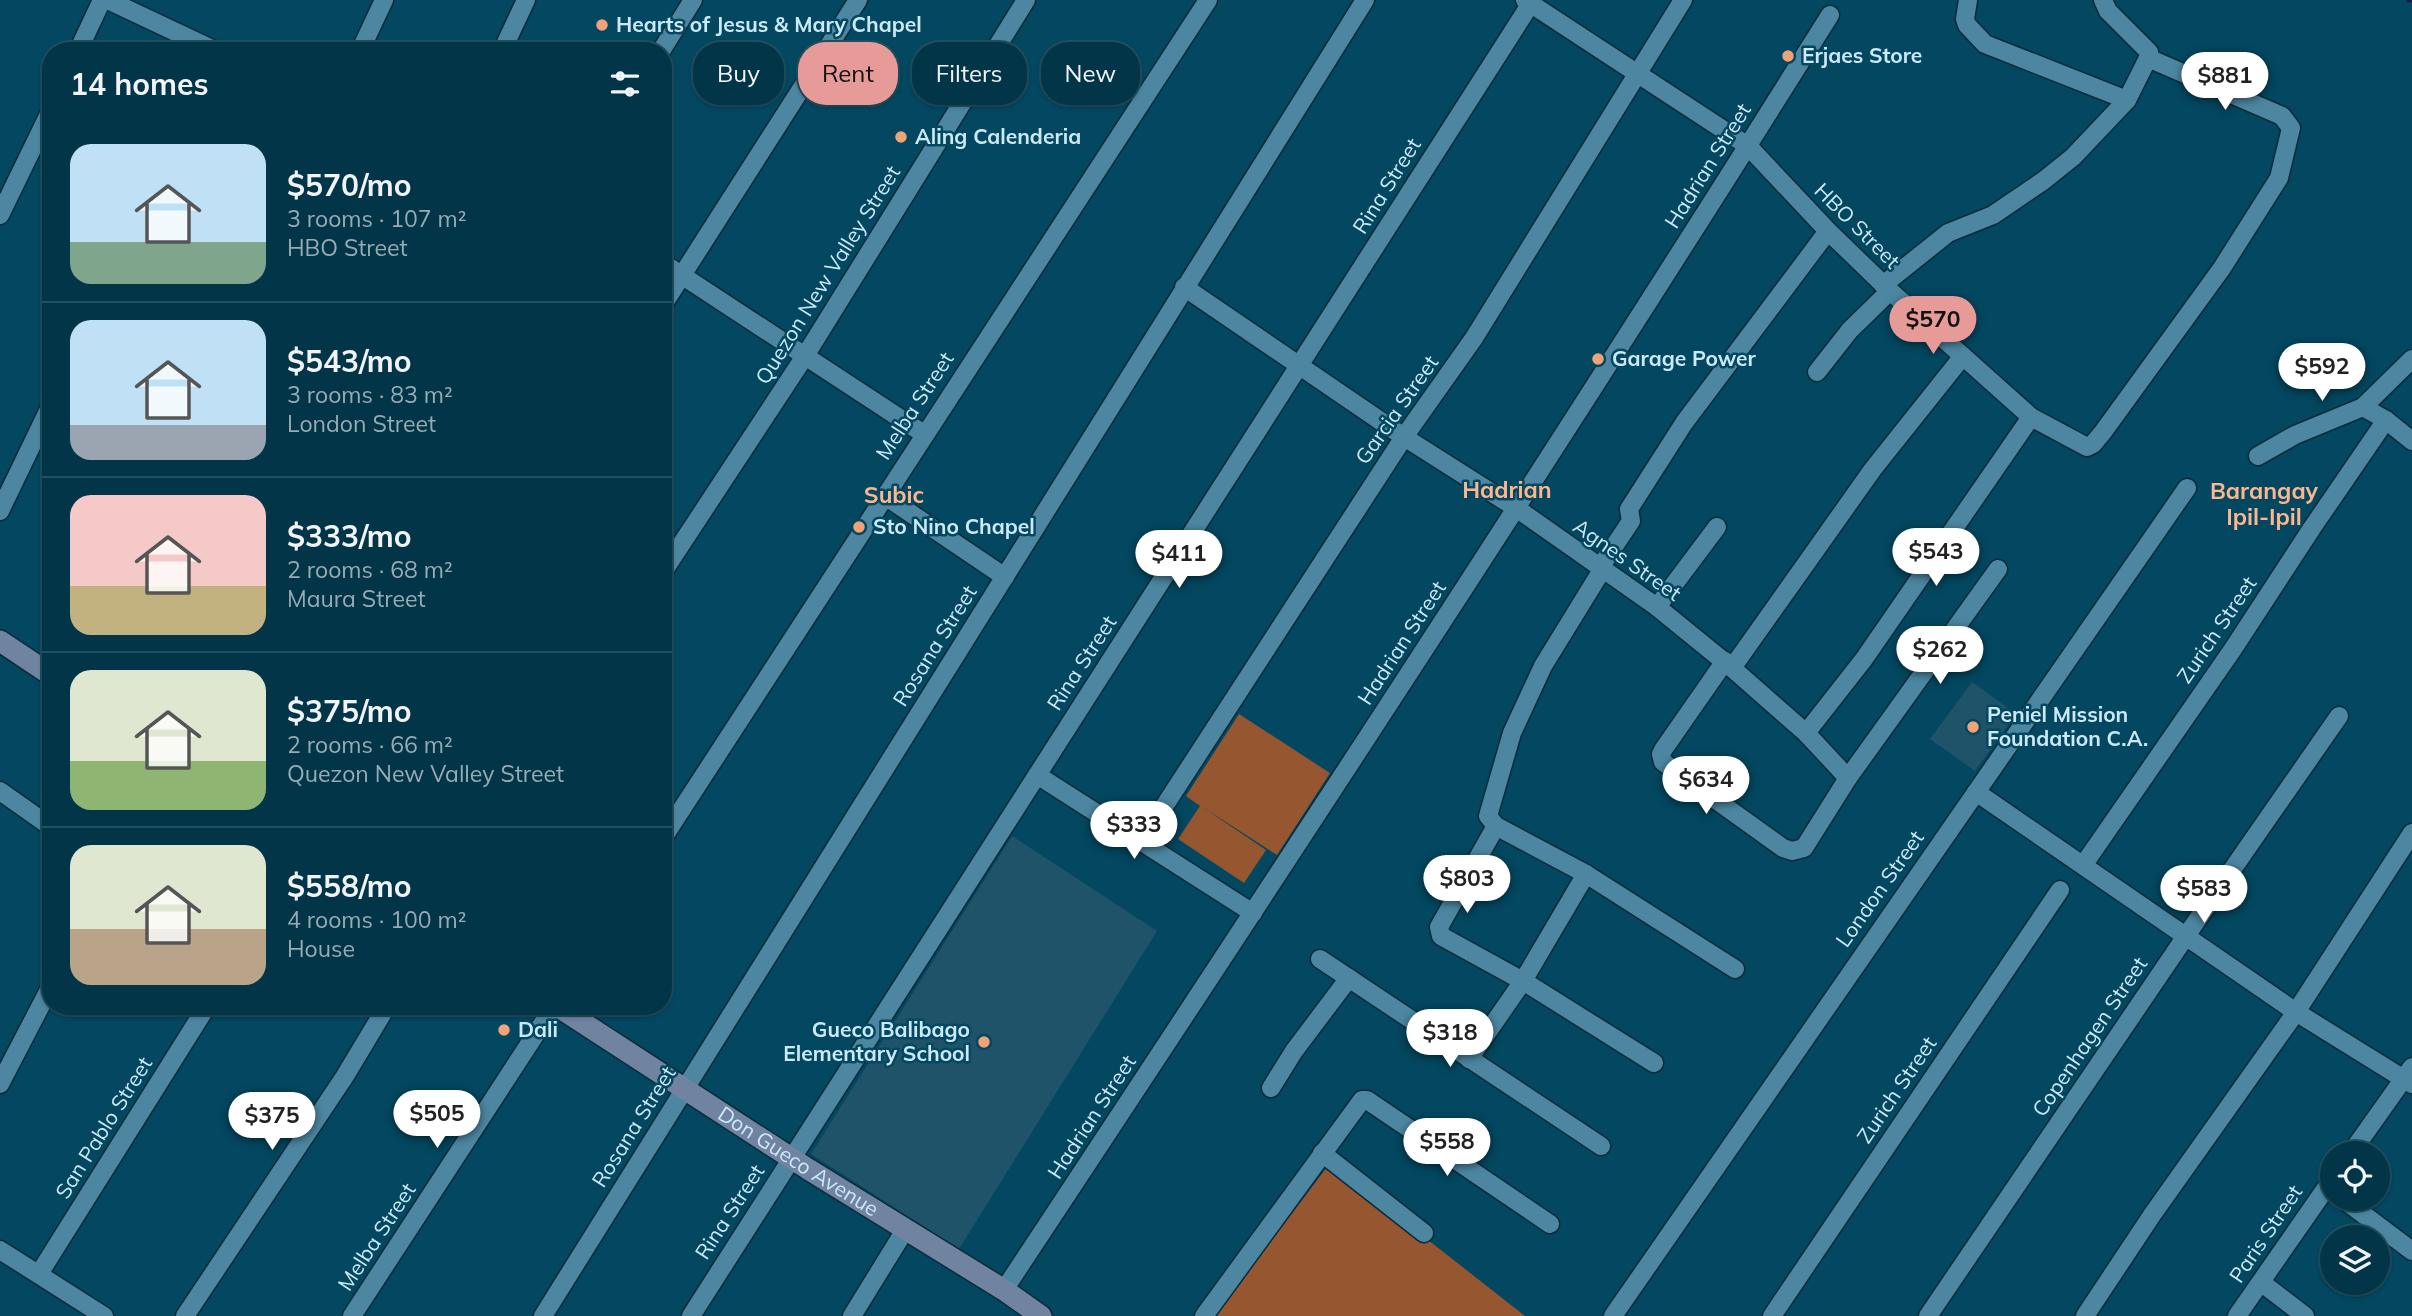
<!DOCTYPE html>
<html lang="en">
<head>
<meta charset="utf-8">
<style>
  body { margin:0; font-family:Mulish,sans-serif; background:#104052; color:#f1f3f6; height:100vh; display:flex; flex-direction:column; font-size:26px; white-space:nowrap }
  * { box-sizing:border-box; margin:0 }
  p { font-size:23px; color:#96abb4 }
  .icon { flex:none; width:38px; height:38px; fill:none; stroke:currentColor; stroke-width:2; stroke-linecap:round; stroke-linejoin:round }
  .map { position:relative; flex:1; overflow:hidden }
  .panel { position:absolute; left:42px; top:42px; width:630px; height:973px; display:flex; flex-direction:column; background:#023548; border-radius:28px; box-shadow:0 2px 5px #0004,0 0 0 2px #235060 }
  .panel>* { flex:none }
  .banner { position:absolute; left:693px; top:42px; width:665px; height:63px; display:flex; gap:14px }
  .tools { position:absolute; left:2320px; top:1141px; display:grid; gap:14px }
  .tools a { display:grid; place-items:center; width:70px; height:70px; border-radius:50%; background:#023548; box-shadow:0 2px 5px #0004,0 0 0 2px #235060; font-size:35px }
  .price { position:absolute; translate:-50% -60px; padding:0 16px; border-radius:24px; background:#fff; color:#222; font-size:23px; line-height:46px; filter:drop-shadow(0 2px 4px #0008) }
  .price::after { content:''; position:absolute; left:50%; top:42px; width:21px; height:16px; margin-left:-10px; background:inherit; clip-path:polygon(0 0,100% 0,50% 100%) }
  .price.current { background:#e69b98; color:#111 }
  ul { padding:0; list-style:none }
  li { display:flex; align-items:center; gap:21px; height:175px; padding:0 28px }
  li+li { border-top:2px solid #235060 }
  li span { display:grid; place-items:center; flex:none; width:196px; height:140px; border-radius:21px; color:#555 }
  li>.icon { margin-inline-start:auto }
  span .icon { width:84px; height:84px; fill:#fffc; stroke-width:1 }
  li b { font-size:30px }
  h2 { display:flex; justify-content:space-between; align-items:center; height:84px; padding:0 28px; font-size:30px }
  .chip { padding:0 24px; border-radius:28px; background:#023548; box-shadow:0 2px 5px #0004,0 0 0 2px #235060; font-size:24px; line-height:63px }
  .chip.current { background:#e69b98; color:#111 }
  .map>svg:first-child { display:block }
  .built { fill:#1f536a }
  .green { fill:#965630 }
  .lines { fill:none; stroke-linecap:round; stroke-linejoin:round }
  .stream { stroke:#261452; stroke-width:5 }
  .minor-casing { stroke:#0c2b39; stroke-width:21 }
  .secondary-casing { stroke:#0c2b39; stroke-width:24 }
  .minor { stroke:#4c86a1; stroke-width:18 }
  .secondary { stroke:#7083a0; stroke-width:21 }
  .poi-dot { fill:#efa377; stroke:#034760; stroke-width:2.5 }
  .labels { text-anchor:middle; stroke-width:5; stroke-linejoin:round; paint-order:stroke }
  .poi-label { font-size:21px; font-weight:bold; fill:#cce9f8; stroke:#034760; text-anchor:start }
  .street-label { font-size:21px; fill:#cce9f8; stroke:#034760 }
  .neighbourhood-label { font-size:23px; font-weight:bold; fill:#feb68e; stroke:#034760 }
</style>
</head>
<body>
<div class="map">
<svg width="2412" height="1316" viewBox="0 0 2412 1316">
  <rect width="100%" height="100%" fill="#034760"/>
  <g class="built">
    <path d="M1972 682 2016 714 1975 771 1930 739Z"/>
    <path d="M1012 836 1157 931 959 1249 811 1154Z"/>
  </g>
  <g class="green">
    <path d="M1239 714 1330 773 1277 855 1201 806 1266 850 1244 883 1178 839 1200 806 1186 796Z"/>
    <path d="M1330 1163 1525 1316H1215Z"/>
  </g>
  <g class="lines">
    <path class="stream" d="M2409 0H2412"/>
    <g class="minor-casing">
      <g id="minor">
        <path d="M108 0 216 51"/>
        <path d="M1525 0 1748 146 1828 231 1890 291 2031 417 2087 447 2093 444 2103 432 2222 268 2279 178 2291 128 2282 116 2148 58"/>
        <path d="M1968 0 1965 19 1967 25 1985 44 2127 100"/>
        <path d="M78 51 102 0"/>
        <path d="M360 51 384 0"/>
        <path d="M502 51 526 0"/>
        <path d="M661 51 693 0"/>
        <path d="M0 215 51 110"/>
        <path d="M663 263 924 434"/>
        <path d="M1883 285 1948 233 1993 215 2043 181 2073 157 2127 100 2148 58 2149 52 2108 11 2103 0"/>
        <path d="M1184 287 1404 437 1516 508 1657 607 1732 668 1806 733 1848 778"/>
        <path d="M663 305 858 0"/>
        <path d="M1817 372 1850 330 1890 291"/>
        <path d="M2363 407 2412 359"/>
        <path d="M2258 456 2295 435 2363 407 2386 420 2412 441"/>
        <path d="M885 496 1005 577"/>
        <path d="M0 511 51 405"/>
        <path d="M663 572 805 356 1026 0"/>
        <path d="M1657 607 1717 527"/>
        <path d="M1725 661 1663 750 1661 754 1663 762 1783 848 1792 851 1804 848 1848 778 1998 569"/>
        <path d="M1732 668 1873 469 1963 356"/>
        <path d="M1806 733 1864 659 2031 417"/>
        <path d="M1037 775 1253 913"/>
        <path d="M0 791 51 827"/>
        <path d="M1976 792 2296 1012 2412 1084"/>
        <path d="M1496 826 1439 927 1441 936 1523 981 1654 1063"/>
        <path d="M663 838 1208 0"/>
        <path d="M1141 842 1404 437 1474 338 1683 0"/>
        <path d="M2084 864 2233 649 2312 528 2386 420"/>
        <path d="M1320 959 1601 1146"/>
        <path d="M1735 969 1586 874 1496 826 1488 816 1512 733 1543 666 1602 570 1605 560 1631 521 1629 509 1684 423 1828 231"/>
        <path d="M1469 1059 1523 981 1586 874"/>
        <path d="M0 1084 51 986"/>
        <path d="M1271 1088 1294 1051 1349 978"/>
        <path d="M1322 1153 1424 1233"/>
        <path d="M2351 1153 2412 1067"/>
        <path d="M2343 1199 2412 1251"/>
        <path d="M0 1250 104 1316"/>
        <path d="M39 1274 207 1006"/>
        <path d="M2262 1283 2305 1316"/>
        <path d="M1004 1290C1283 868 1561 444 1830 15"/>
        <path d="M185 1316 345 1076 387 1006"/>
        <path d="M352 1316 554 1006"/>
        <path d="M543 1316 1365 0"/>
        <path d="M691 1316 1533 0"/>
        <path d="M852 1316 905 1230"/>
        <path d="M1204 1316 1362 1100H1367L1550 1224"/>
        <path d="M1613 1316 2187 488"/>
        <path d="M1772 1316 2060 890"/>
        <path d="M1928 1316 2186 936 2339 716"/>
        <path d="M2085 1316 2152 1215 2296 1012 2412 833"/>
        <path d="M2237 1316 2333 1178"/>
      </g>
    </g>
    <g class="secondary-casing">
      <g id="secondary">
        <path d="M0 641 51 675"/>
        <path id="s1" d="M557 1006 808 1169 1004 1290 1041 1316"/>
      </g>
    </g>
    <use href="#minor" class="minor"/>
    <use href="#secondary" class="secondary"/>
  </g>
  <g class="poi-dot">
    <circle cx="602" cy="25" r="7"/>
    <circle cx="1788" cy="56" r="7"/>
    <circle cx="901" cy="137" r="7"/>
    <circle cx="1598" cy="359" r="7"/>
    <circle cx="859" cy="527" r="7"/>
    <circle cx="1973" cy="727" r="7"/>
    <circle cx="504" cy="1030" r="7"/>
    <circle cx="984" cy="1042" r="7"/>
  </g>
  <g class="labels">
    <g class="poi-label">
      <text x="616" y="32">Hearts of Jesus &amp; Mary Chapel</text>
      <text x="1802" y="63">Erjaes Store</text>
      <text x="915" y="144">Aling Calenderia</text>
      <text x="1612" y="366">Garage Power</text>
      <text x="873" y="534">Sto Nino Chapel</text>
      <text x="1987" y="722">Peniel Mission<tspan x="1987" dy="24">Foundation C.A.</tspan></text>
      <text x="518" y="1037">Dali</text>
      <text x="970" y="1037" text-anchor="end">Gueco Balibago<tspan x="970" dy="24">Elementary School</tspan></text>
    </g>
    <g class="street-label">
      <text transform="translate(1708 166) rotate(-58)" y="7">Hadrian Street</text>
      <text transform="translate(1387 186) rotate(-58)" y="7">Rina Street</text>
      <text transform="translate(1857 226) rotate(45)" y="7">HBO Street</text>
      <text transform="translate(828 275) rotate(-58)" y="7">Quezon New Valley Street</text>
      <text transform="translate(915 406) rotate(-57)" y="7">Melba Street</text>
      <text transform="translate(1397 410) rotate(-55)" y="7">Garcia Street</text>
      <text transform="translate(1627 560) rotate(35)" y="7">Agnes Street</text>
      <text transform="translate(2217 630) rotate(-56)" y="7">Zurich Street</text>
      <text transform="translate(1402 643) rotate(-57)" y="7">Hadrian Street</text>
      <text transform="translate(935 646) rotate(-58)" y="7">Rosana Street</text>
      <text transform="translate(1082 663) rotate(-57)" y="7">Rina Street</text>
      <text transform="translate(1880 889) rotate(-55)" y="7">London Street</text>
      <text transform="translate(2090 1037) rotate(-56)" y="7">Copenhagen Street</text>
      <text transform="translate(1897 1090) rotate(-56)" y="7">Zurich Street</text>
      <text transform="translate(1092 1117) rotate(-57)" y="7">Hadrian Street</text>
      <text transform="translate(634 1127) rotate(-58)" y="7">Rosana Street</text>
      <text transform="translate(104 1128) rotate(-58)" y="7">San Pablo Street</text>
      <text dy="7" stroke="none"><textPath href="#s1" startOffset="287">Don Gueco Avenue</textPath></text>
      <text transform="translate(730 1212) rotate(-57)" y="7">Rina Street</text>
      <text transform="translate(2266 1234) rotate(-56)" y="7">Paris Street</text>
      <text transform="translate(377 1237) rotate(-57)" y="7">Melba Street</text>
    </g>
    <g class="neighbourhood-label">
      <text x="1507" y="498">Hadrian</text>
      <text x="2264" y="499">Barangay<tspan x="2264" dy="26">Ipil-Ipil</tspan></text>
      <text x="894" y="503">Subic</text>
    </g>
  </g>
</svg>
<div class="tools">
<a><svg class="icon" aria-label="locate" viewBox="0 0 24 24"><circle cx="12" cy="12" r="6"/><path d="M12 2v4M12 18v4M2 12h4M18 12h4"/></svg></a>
<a><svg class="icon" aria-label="layers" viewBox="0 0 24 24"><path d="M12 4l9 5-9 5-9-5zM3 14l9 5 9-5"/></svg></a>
</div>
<b class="price" style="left:2225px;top:112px">$881</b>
<b class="price current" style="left:1933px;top:356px">$570</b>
<b class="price" style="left:2322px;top:403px">$592</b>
<b class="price" style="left:1936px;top:588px">$543</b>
<b class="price" style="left:1179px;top:590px">$411</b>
<b class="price" style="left:1940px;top:686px">$262</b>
<b class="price" style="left:1706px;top:816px">$634</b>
<b class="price" style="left:1134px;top:861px">$333</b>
<b class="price" style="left:1467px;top:915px">$803</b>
<b class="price" style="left:2204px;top:925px">$583</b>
<b class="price" style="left:1450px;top:1069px">$318</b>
<b class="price" style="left:437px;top:1150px">$505</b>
<b class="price" style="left:272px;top:1152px">$375</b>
<b class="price" style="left:1447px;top:1178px">$558</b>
<div class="banner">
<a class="chip">Buy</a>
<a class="chip current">Rent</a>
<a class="chip">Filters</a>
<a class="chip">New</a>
</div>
<section class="panel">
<h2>14 homes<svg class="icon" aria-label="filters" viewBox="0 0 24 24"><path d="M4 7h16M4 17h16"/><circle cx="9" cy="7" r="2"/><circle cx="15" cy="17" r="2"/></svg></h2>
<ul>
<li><span style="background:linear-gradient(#bfe0f5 70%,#7fa58c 0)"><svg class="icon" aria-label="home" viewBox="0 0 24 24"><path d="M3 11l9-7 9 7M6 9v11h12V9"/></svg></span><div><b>$570/mo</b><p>3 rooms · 107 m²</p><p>HBO Street</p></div></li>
<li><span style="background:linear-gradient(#bfe0f5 75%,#9aa5b1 0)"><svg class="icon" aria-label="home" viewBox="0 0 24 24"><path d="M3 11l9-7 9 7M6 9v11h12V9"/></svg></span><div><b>$543/mo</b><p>3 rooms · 83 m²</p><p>London Street</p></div></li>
<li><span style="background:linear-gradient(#f6c9c9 65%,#c2b280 0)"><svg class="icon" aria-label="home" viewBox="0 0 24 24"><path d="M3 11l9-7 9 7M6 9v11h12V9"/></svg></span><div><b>$333/mo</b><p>2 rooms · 68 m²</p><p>Maura Street</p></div></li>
<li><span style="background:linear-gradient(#dfe7d0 65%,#8fb573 0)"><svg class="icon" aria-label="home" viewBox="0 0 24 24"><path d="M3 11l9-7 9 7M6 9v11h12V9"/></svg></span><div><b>$375/mo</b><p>2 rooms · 66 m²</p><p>Quezon New Valley Street</p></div></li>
<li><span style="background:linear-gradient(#dfe7d0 60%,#b9a48a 0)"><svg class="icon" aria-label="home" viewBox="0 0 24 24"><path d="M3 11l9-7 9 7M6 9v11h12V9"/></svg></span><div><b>$558/mo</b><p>4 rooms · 100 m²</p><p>House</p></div></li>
</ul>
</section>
</div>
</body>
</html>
